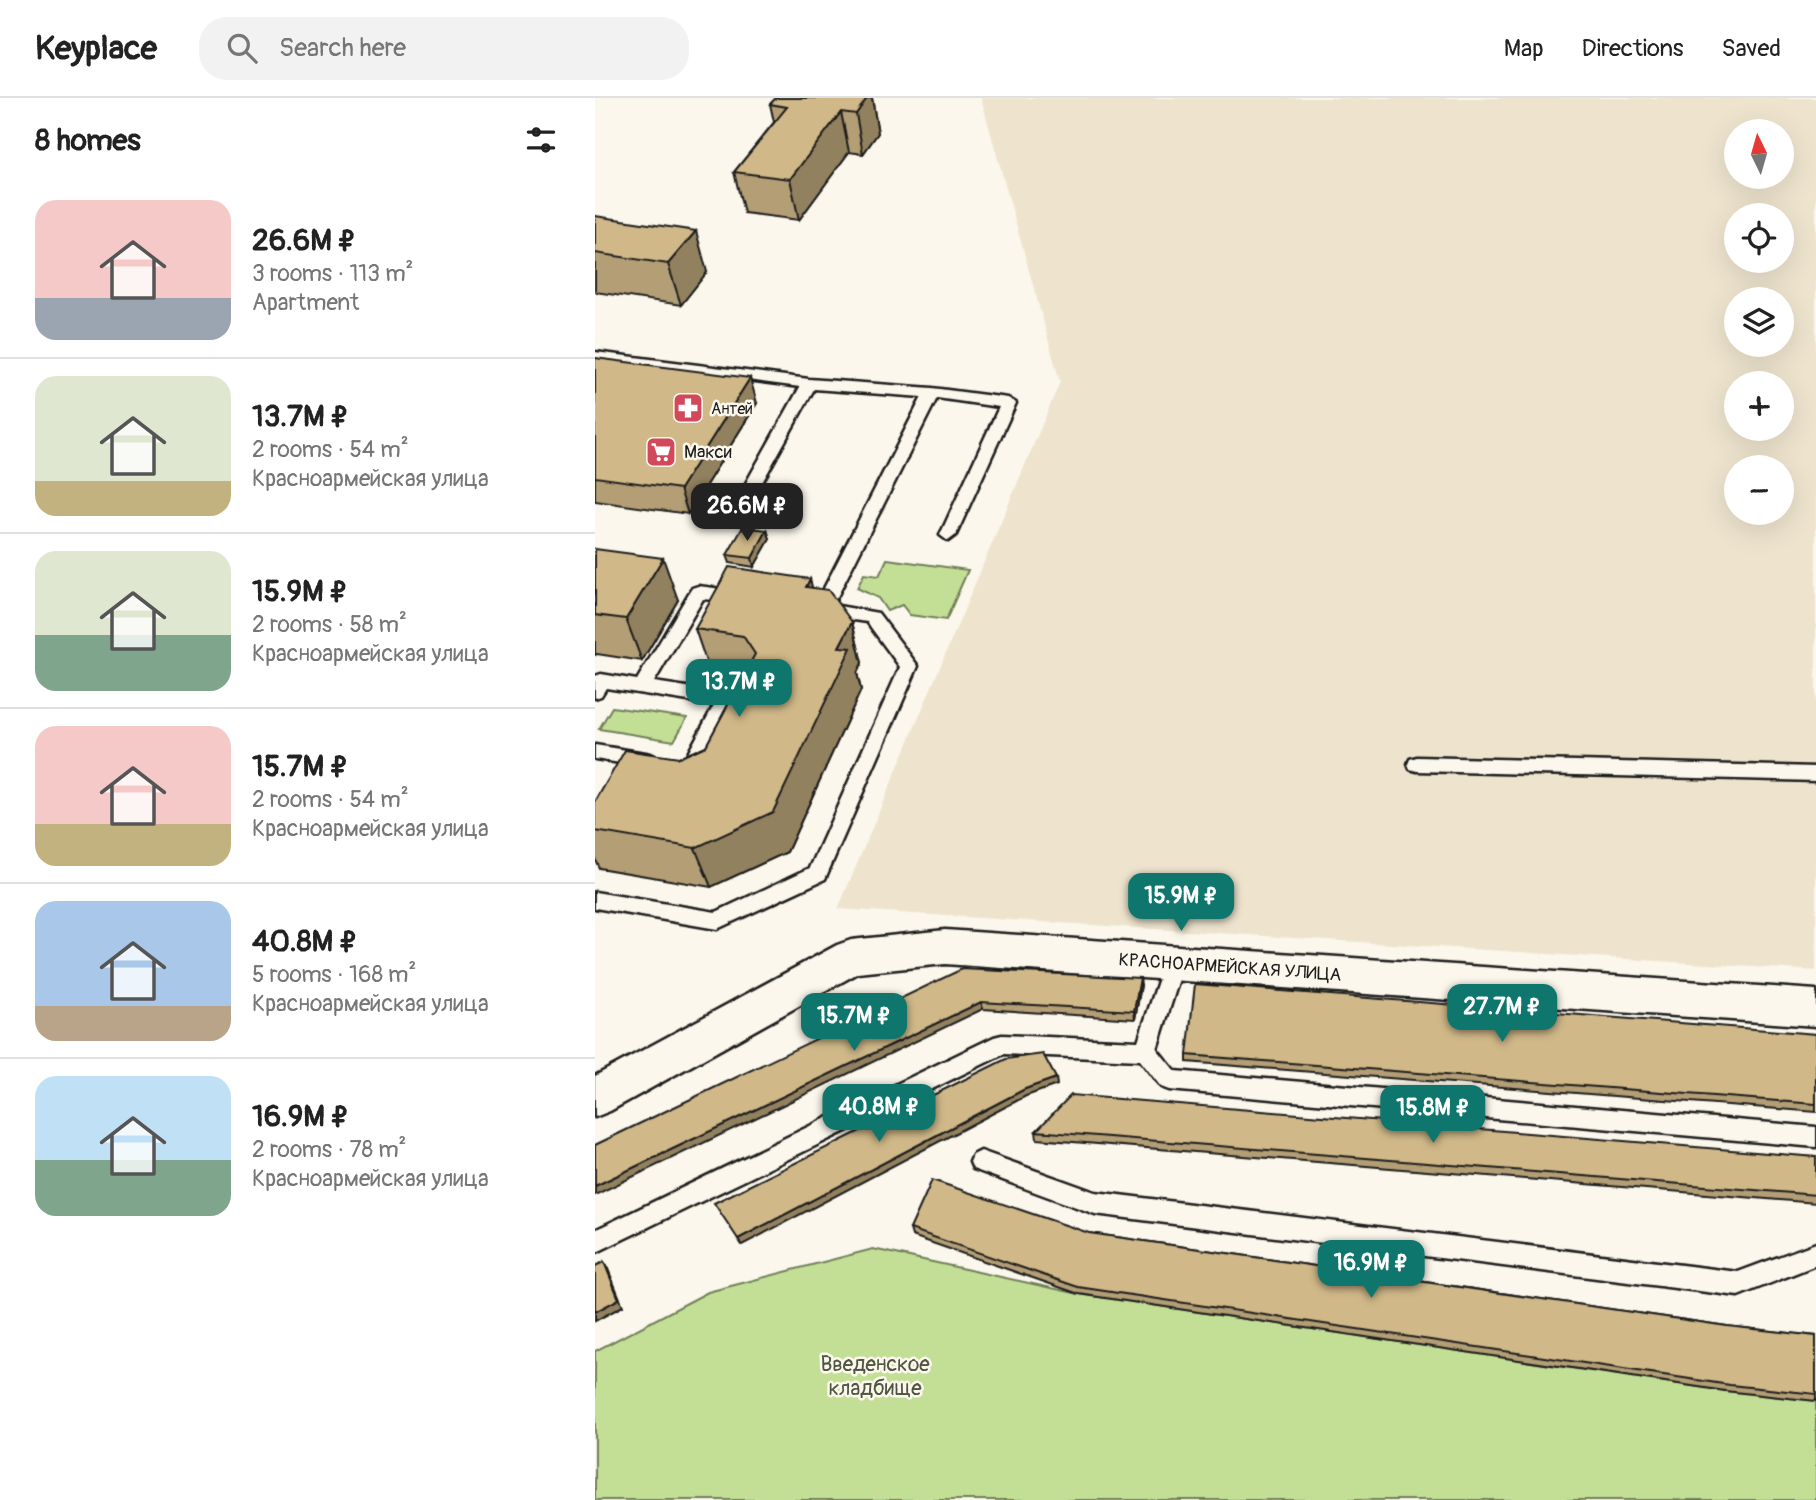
<!DOCTYPE html>
<html lang="en">
<head>
<meta charset="utf-8">
<style>
  body { margin:0; font-family:Pangolin,sans-serif; background:#f2f2f2; color:#222; height:100vh; display:flex; flex-direction:column; font-size:26px; white-space:nowrap }
  * { box-sizing:border-box; margin:0 }
  p { font-size:23px; color:#767676 }
  .icon { flex:none; width:38px; height:38px; fill:none; stroke:currentColor; stroke-width:2; stroke-linecap:round; stroke-linejoin:round }
  .map { position:relative; flex:1; overflow:hidden }
  .side { display:flex; flex-direction:column; background:#fff; width:595px }
  .side>* { flex:none }
  .needle { width:46px; rotate:355deg }
  .buttons { position:absolute; left:1129px; top:21px; display:grid; gap:14px }
  .buttons a { display:grid; place-items:center; width:70px; height:70px; border-radius:50%; background:#fff; box-shadow:0 7px 28px #0002; font-size:35px }
  .price { position:absolute; translate:-50% -60px; padding:0 16px; border-radius:14px; background:#0f766e; color:#fff; font-size:23px; line-height:46px; filter:drop-shadow(0 2px 4px #0008) }
  .price::after { content:''; position:absolute; left:50%; top:42px; width:21px; height:16px; margin-left:-10px; background:inherit; clip-path:polygon(0 0,100% 0,50% 100%) }
  .price.active { background:#222; color:#fff }
  ul { padding:0; list-style:none }
  li { display:flex; align-items:center; gap:21px; height:175px; padding:0 35px }
  li+li { border-top:2px solid #e0e0e0 }
  li span { display:grid; place-items:center; flex:none; width:196px; height:140px; border-radius:21px; color:#555 }
  li>.icon { margin-inline-start:auto }
  span .icon { width:84px; height:84px; fill:#fffc; stroke-width:1 }
  li b { font-size:30px }
  h2 { display:flex; justify-content:space-between; align-items:center; height:84px; padding:0 35px; font-size:30px }
  header { display:flex; align-items:center; gap:42px; box-sizing:border-box; height:98px; padding:0 35px; background:#fff; border-bottom:2px solid #e0e0e0 }
  header strong { font-size:33px }
  nav { display:flex; gap:38px; margin-inline-start:auto; font-size:24px }
  .search { width:490px; height:63px; background:#f2f2f2; display:flex; align-items:center; gap:18px; box-sizing:border-box; padding:0 24px; border-radius:28px; color:#767676; font-size:26px }
  main { display:flex; flex:1; min-height:0 }
  .map>svg:first-child { display:block }
  .built { fill:#eee4ce; fill-rule:evenodd }
  .green { fill:#c3df96; stroke:#707e59; stroke-width:2 }
  .lines { fill:none; stroke-linecap:round; stroke-linejoin:round }
  .lane-casing { stroke:#1c1c1c; stroke-width:5 }
  .street-casing { stroke:#1c1c1c; stroke-width:5 }
  .lane { fill:#fbf7ec; fill-rule:evenodd }
  .street { fill:#fbf7ec; fill-rule:evenodd }
  .wall { fill:#b39e75; stroke:#1c1c1c; stroke-width:2 }
  .shaded-wall { fill:#92815f; stroke:#1c1c1c; stroke-width:2 }
  .building { fill:#d0b888; stroke:#1c1c1c; stroke-width:2 }
  .labels { text-anchor:middle; stroke-width:5; stroke-linejoin:round; paint-order:stroke }
  .far-poi-label { font-size:16px; fill:#1c1c1c; stroke:#fbf7ec; text-anchor:start }
  .poi-label { font-size:18px; fill:#1c1c1c; stroke:#fbf7ec; text-anchor:start }
  .street-label { font-size:18px; fill:#1c1c1c; stroke:#fbf7ec }
  .near-park-label { font-size:21px; fill:#4e5641; stroke:#fbf7ec }
</style>
</head>
<body>
<header>
<strong>Keyplace</strong>
<div class="search"><svg class="icon" aria-label="search" viewBox="0 0 24 24"><circle cx="10" cy="10" r="6"/><path d="M15 15l6 6"/></svg>Search here</div>
<nav><a>Map</a><a>Directions</a><a>Saved</a></nav>
</header>
<main>
<section class="side">
<h2>8 homes<svg class="icon" aria-label="filters" viewBox="0 0 24 24"><path d="M4 7h16M4 17h16"/><circle cx="9" cy="7" r="2"/><circle cx="15" cy="17" r="2"/></svg></h2>
<ul>
<li><span style="background:linear-gradient(#f6c9c9 70%,#9aa5b1 0)"><svg class="icon" aria-label="home" viewBox="0 0 24 24"><path d="M3 11l9-7 9 7M6 9v11h12V9"/></svg></span><div><b>26.6M ₽</b><p>3 rooms · 113 m²</p><p>Apartment</p></div></li>
<li><span style="background:linear-gradient(#dfe7d0 75%,#c2b280 0)"><svg class="icon" aria-label="home" viewBox="0 0 24 24"><path d="M3 11l9-7 9 7M6 9v11h12V9"/></svg></span><div><b>13.7M ₽</b><p>2 rooms · 54 m²</p><p>Красноармейская улица</p></div></li>
<li><span style="background:linear-gradient(#dfe7d0 60%,#7fa58c 0)"><svg class="icon" aria-label="home" viewBox="0 0 24 24"><path d="M3 11l9-7 9 7M6 9v11h12V9"/></svg></span><div><b>15.9M ₽</b><p>2 rooms · 58 m²</p><p>Красноармейская улица</p></div></li>
<li><span style="background:linear-gradient(#f6c9c9 70%,#c2b280 0)"><svg class="icon" aria-label="home" viewBox="0 0 24 24"><path d="M3 11l9-7 9 7M6 9v11h12V9"/></svg></span><div><b>15.7M ₽</b><p>2 rooms · 54 m²</p><p>Красноармейская улица</p></div></li>
<li><span style="background:linear-gradient(#a9c7e8 75%,#b9a48a 0)"><svg class="icon" aria-label="home" viewBox="0 0 24 24"><path d="M3 11l9-7 9 7M6 9v11h12V9"/></svg></span><div><b>40.8M ₽</b><p>5 rooms · 168 m²</p><p>Красноармейская улица</p></div></li>
<li><span style="background:linear-gradient(#bfe0f5 60%,#7fa58c 0)"><svg class="icon" aria-label="home" viewBox="0 0 24 24"><path d="M3 11l9-7 9 7M6 9v11h12V9"/></svg></span><div><b>16.9M ₽</b><p>2 rooms · 78 m²</p><p>Красноармейская улица</p></div></li>
</ul>
</section>
<div class="map">
<svg width="1221" height="1402" viewBox="0 0 1221 1402">
  <rect width="100%" height="100%" fill="#fbf7ec"/>
  <filter id="ink" filterUnits="userSpaceOnUse"><feTurbulence type="fractalNoise" baseFrequency=".0143" numOctaves="2"/><feDisplacementMap in="SourceGraphic" scale="14" xChannelSelector="R" yChannelSelector="G"/><feConvolveMatrix kernelMatrix="1 2 1 2 8 2 1 2 1" color-interpolation-filters="sRGB"/></filter>
  <g filter="url(#ink)">
    <path class="built" d="M386 0H1221V873L243 811 465 284ZM1141 33H1186V79H1141ZM1141 117H1186V163H1141ZM1141 201H1186V247H1141ZM1141 285H1186V331H1141ZM1141 369H1186V415H1141Z"/>
    <g class="green">
      <path d="M292 461 373 472 351 522 315 517 307 507 292 513 283 500 262 490 269 476 284 478Z"/>
      <path d="M17 609 92 620 79 643 4 631Z"/>
      <path d="M278 1151 484 1196 1131 1293 1221 1303V1402H0V1253L113 1194Z"/>
    </g>
    <g class="lines">
      <g class="lane-casing">
        <g id="lane">
          <path d="M0 254 214 281 337 290 413 300 421 305 361 437 353 443 345 437 404 309 342 300 238 507 283 515 323 568 230 781 122 831 0 810V794L121 814 215 770 305 569 272 524 219 516 210 510 213 506 222 504 327 299 219 291 154 408 146 413 138 408 205 289 0 262Z"/>
          <path d="M103 488 144 493 153 499 144 505 108 501 59 584 131 595 137 597 140 602 102 674 95 676 84 673 82 668 84 663 90 661 119 607 11 590 6 598 0 600V578L6 576 42 582 97 490Z"/>
          <path d="M0 647 51 655 58 657 60 662 58 667 51 669 0 661Z"/>
          <path d="M822 659 1221 669V683L822 673 815 671 813 666 815 661Z"/>
          <path d="M579 856 586 859 589 865 562 951 580 973 1221 1029V1049L574 992 566 989 545 962 409 956 0 1155V1132L399 939 407 937 543 943 569 865 572 859Z"/>
          <path d="M386 1053 500 1094 1143 1174 1221 1145V1167L1143 1198 500 1116 378 1071 375 1064 378 1057Z"/>
        </g>
      </g>
      <g class="street-casing">
        <path id="street" d="M350 832 1221 892V928L350 866 263 875 15 1013 0 1019V978L242 847 256 842Z"/>
      </g>
      <use href="#lane" class="lane"/>
      <use href="#street" class="street"/>
    </g>
    <g class="wall">
      <path d="M181 0H277L283 35 268 56 254 54 204 122 149 115 139 74 179 24 175 6Z"/>
      <path d="M0 118 112 174 86 207 0 194Z"/>
      <path d="M0 260 162 305 93 416 0 403Z"/>
      <path d="M172 432 175 441 159 469 135 465 132 457Z"/>
      <path d="M0 451 83 502 47 563 2 556 0 557Z"/>
      <path d="M217 490 257 524 267 565 262 575 266 592 192 754 116 789 4 770 0 761V704L84 660 111 648 149 578 114 572 100 531Z"/>
      <path d="M367 871 546 887 540 921 388 911Z"/>
      <path d="M1221 936V1014L592 964V957Z"/>
      <path d="M441 1033 1221 1059V1105L442 1041Z"/>
      <path d="M315 1131 494 1135 1132 1228 1221 1238V1303L1130 1293 484 1196 317 1138Z"/>
    </g>
    <g class="shaded-wall">
      <path d="M272 0H277L283 35 268 56 261 16Z"/>
      <path d="M246 14 254 54 204 122 195 81Z"/>
      <path d="M101 133 112 174 86 207 73 166Z"/>
      <path d="M155 280 162 305 93 416 85 391Z"/>
      <path d="M172 432 175 441 159 469 157 460Z"/>
      <path d="M68 460 83 502 47 563 31 521Z"/>
      <path d="M215 481 226 523 211 489Z"/>
      <path d="M257 524 267 565 262 575 266 592 192 754 116 789 100 750 244 549Z"/>
      <path d="M545 880 546 887 540 921 539 913Z"/>
      <path d="M386 904 388 911 0 1097V1088Z"/>
      <path d="M461 980 462 987 431 998 147 1147 143 1141 430 991Z"/>
      <path d="M9 1164 13 1171 28 1208 0 1223V1214Z"/>
    </g>
    <g class="building">
      <path d="M181 0H272L261 16 246 14 195 81 139 74 192 9 175 6Z"/>
      <path d="M0 118 101 133 73 166 0 155Z"/>
      <path d="M0 260 155 280 85 391 0 379Z"/>
      <path d="M148 429 172 432 157 460 132 457Z"/>
      <path d="M0 451 68 460 31 521 0 517Z"/>
      <path d="M134 469 215 481 211 489 233 492 257 524 244 549 256 550 178 714 100 750 0 733V704L30 652 84 660 111 648 160 556 148 538 100 531Z"/>
      <path d="M367 871 545 880 539 913 386 904 0 1088V1047Z"/>
      <path d="M600 886 1221 936V1006L592 957Z"/>
      <path d="M448 956 461 980 430 991 143 1141 119 1105 411 961Z"/>
      <path d="M476 997 1221 1059V1097L441 1033Z"/>
      <path d="M337 1082 494 1135 1132 1228 1221 1238V1296L1135 1287 483 1189 315 1131Z"/>
      <path d="M9 1164 24 1201 0 1214V1168Z"/>
    </g>
  </g>
  <defs>
    <g id="pharmacy-square" transform="scale(1.575)"><rect x="-9" y="-9" width="18" height="18" rx="4" fill="#d1495b" stroke="#fbf7ec"/><path d="M-2-6h4v4h4v4h-4v4h-4v-4h-4v-4h4Z" fill="#fff"/></g>
    <g id="supermarket-square" transform="scale(1.575)"><rect x="-9" y="-9" width="18" height="18" rx="4" fill="#d1495b" stroke="#fbf7ec"/><path d="M-6-5.5h2.5l.6 2H6L4.5 2H-2.5L-4.4-4H-6ZM-1.5 3.2a1.3 1.3 0 1 0 .1 0ZM3 3.2a1.3 1.3 0 1 0 .1 0Z" fill="#fff"/></g>
  </defs>
  <g fill-rule="evenodd">
    <use href="#pharmacy-square" x="93" y="310"/>
    <use href="#supermarket-square" x="66" y="354"/>
  </g>
  <g class="labels">
    <g class="far-poi-label">
      <text x="116" y="316">Антей</text>
    </g>
    <g class="poi-label">
      <text x="89" y="360">Макси</text>
    </g>
    <g class="street-label">
      <text transform="translate(635 869) rotate(4)" y="6">КРАСНОАРМЕЙСКАЯ УЛИЦА</text>
    </g>
    <g class="near-park-label">
      <text x="280" y="1273">Введенское<tspan x="280" dy="24">кладбище</tspan></text>
    </g>
  </g>
</svg>
<div class="buttons">
<a><svg class="needle" viewBox="-14 -14 28 28"><path d="M0-13l5 13h-10z" fill="#e53935"/><path d="M0 13l5-13h-10z" fill="#767676"/></svg></a>
<a><svg class="icon" aria-label="locate" viewBox="0 0 24 24"><circle cx="12" cy="12" r="6"/><path d="M12 2v4M12 18v4M2 12h4M18 12h4"/></svg></a>
<a><svg class="icon" aria-label="layers" viewBox="0 0 24 24"><path d="M12 4l9 5-9 5-9-5zM3 14l9 5 9-5"/></svg></a>
<a>+</a>
<a>−</a>
</div>
<b class="price active" style="left:152px;top:445px">26.6M ₽</b>
<b class="price" style="left:144px;top:621px">13.7M ₽</b>
<b class="price" style="left:586px;top:835px">15.9M ₽</b>
<b class="price" style="left:907px;top:946px">27.7M ₽</b>
<b class="price" style="left:259px;top:955px">15.7M ₽</b>
<b class="price" style="left:284px;top:1046px">40.8M ₽</b>
<b class="price" style="left:838px;top:1047px">15.8M ₽</b>
<b class="price" style="left:776px;top:1202px">16.9M ₽</b>
</div>
</main>
</body>
</html>
